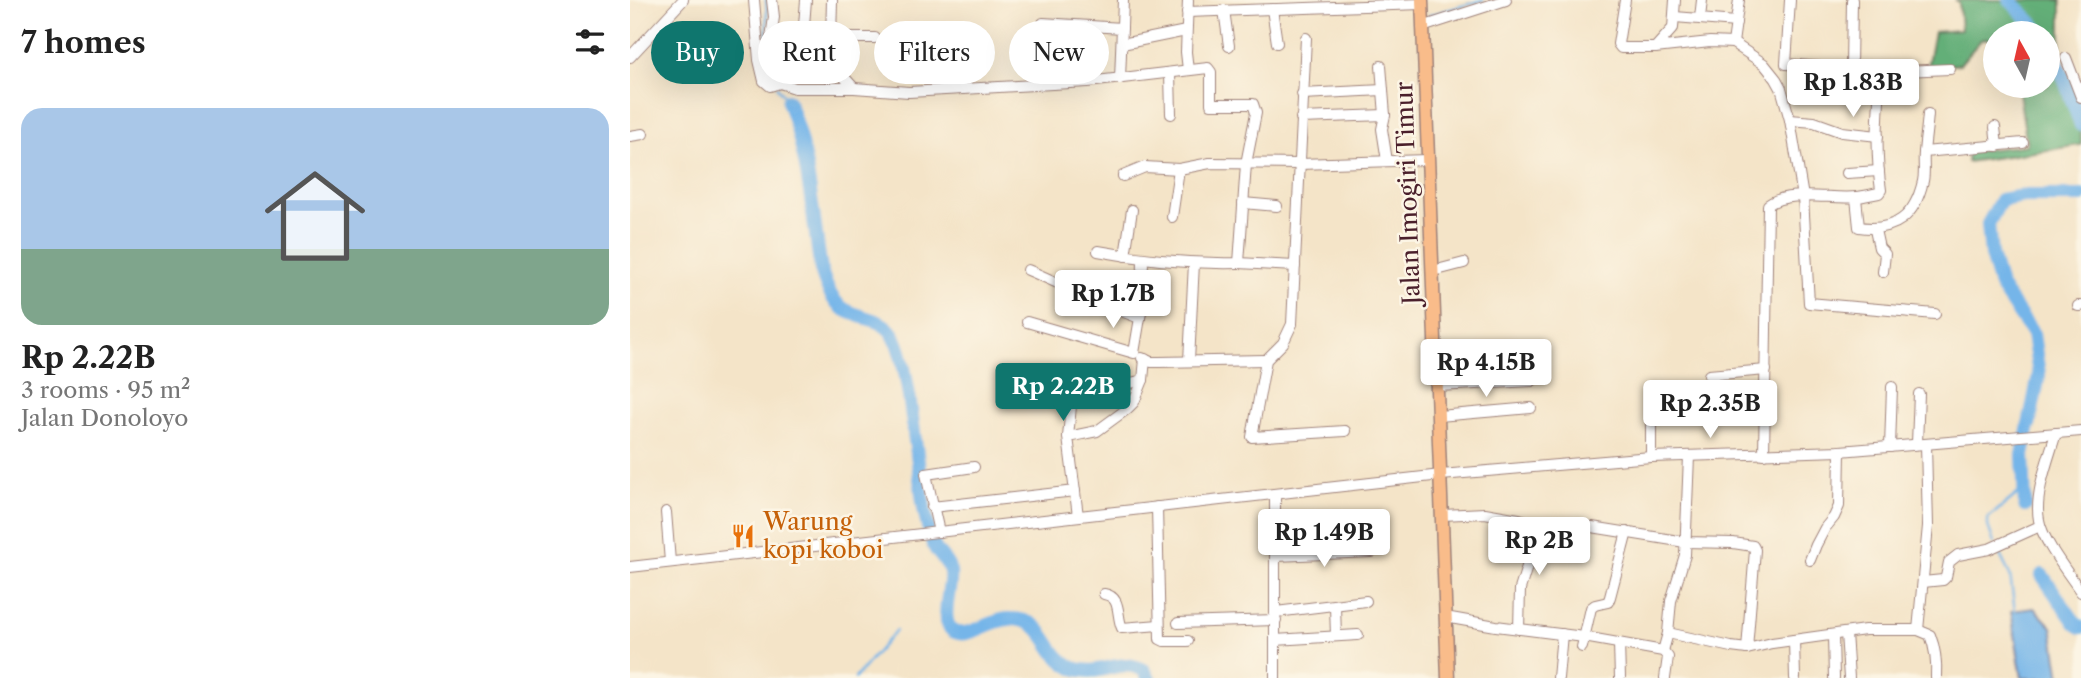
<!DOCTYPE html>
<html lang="en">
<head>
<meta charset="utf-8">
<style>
  body { margin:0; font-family:"Libre Caslon Text",serif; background:#f6f6f6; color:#222; height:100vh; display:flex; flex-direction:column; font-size:26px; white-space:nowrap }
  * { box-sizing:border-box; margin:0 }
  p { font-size:23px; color:#767676 }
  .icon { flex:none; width:38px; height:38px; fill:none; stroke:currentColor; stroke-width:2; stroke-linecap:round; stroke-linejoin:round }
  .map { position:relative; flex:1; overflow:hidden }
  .side { display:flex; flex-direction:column; background:#fff; width:630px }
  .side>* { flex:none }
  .hud { position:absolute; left:21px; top:21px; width:665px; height:63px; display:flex; gap:14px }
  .needle { width:46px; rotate:352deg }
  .tools { position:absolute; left:1353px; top:21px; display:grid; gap:14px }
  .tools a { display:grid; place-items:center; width:77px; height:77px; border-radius:50%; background:#fff; box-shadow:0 7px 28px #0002; font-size:35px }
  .price { position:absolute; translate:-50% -60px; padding:0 16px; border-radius:7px; background:#fff; color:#222; font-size:23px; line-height:46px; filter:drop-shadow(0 2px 4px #0008) }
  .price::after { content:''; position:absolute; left:50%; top:42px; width:21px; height:16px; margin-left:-10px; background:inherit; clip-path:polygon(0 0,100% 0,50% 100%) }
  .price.selected { background:#0f766e; color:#fff }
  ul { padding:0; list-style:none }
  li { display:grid; align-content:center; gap:14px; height:371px; padding:0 21px }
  li span { display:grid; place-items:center; height:217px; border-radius:21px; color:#555 }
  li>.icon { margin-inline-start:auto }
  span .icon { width:126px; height:126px; fill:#fffc; stroke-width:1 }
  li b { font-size:30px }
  h2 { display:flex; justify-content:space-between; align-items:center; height:84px; padding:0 21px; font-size:30px }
  .tag { padding:0 24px; border-radius:32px; background:#fff; box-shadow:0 7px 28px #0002; font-size:24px; line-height:63px }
  .tag.selected { background:#0f766e; color:#fff }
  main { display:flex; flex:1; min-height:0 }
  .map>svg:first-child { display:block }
  .forest { fill:#63af78; stroke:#566752; stroke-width:2 }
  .water { fill:#75b5e9; stroke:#606a8a; stroke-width:2 }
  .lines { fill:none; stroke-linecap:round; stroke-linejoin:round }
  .stream { stroke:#75b5e9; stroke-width:2.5 }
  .river { stroke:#75b5e9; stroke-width:14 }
  .minor-casing { stroke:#9f827a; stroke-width:12 }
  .major-casing { stroke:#9f827a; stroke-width:15 }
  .minor { stroke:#fff; stroke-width:10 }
  .major { stroke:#f9bc8a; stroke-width:12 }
  .labels { text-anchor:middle; stroke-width:5; stroke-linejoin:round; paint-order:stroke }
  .street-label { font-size:24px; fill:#4a1f2b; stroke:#fcf5e5 }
  .food-label { font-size:24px; fill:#c56008; stroke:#fcf5e5; text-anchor:start }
</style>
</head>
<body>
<main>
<section class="side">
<h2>7 homes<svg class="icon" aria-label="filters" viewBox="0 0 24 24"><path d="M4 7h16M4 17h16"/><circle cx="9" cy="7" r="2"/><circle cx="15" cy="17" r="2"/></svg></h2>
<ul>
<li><span style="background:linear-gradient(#a9c7e8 65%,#7fa58c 0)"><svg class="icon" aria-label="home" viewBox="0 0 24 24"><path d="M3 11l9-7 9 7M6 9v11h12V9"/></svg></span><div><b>Rp 2.22B</b><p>3 rooms · 95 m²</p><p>Jalan Donoloyo</p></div></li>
</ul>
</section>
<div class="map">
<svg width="1451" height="678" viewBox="0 0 1451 678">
  <rect width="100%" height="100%" fill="#fcf5e5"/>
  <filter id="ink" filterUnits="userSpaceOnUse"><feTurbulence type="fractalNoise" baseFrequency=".0143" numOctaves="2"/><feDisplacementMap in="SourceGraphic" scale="14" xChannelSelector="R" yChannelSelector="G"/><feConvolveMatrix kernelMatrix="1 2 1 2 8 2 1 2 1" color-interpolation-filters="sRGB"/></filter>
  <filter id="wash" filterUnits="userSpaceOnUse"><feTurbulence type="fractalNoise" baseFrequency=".00686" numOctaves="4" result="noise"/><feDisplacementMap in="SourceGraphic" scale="28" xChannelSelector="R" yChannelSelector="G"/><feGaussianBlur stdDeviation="1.57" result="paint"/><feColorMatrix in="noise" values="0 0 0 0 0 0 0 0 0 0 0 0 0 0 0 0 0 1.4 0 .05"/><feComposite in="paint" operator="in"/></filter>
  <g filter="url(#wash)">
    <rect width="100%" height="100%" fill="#f4e4c8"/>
    <path class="forest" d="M1326 0H1431V75L1451 127V145L1337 162 1338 152 1397 145 1388 86H1418V33H1365V47L1362 45 1359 38 1351 40 1330 64 1297 68 1304 32 1331 30 1329 3Z"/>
    <path class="water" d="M1404 608 1422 627 1430 678H1392L1381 611Z"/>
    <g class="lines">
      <g class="stream">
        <path d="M136 0C139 23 134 46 137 70"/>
        <path d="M800 15 853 0"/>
        <path d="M147 87 158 101"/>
        <path d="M1364 543 1358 526V518L1395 488"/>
        <path d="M1367 549 1380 575 1385 612"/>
        <path d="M225 678 266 630"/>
      </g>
      <g class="river">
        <path d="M1380 0 1411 33"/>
        <path d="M1418 42 1434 78 1451 125"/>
        <path d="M158 101C179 156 182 213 191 270 195 283 200 298 211 307 226 319 250 316 262 333 276 353 282 421 286 447 291 479 292 515 304 546 308 556 318 560 320 572 323 586 307 624 325 632 339 639 363 618 380 619 420 619 413 653 443 668 474 678 486 656 514 670L519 678"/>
        <path d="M1395 506 1393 455 1409 375 1403 334 1370 286 1361 255 1358 224 1371 200 1393 196H1451"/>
        <path d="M1412 575 1446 624 1451 627"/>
      </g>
    </g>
  </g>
  <g filter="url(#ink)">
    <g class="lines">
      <g class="minor-casing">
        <g id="minor">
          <path d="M124 0 129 60 134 81 140 86 150 83"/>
          <path d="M142 0 144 17 141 38V74L144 79 150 83 165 88H224L279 92 458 82 578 68 581 72V104H623L626 113 616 164 609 263C562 264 515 260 468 251"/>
          <path d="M176 0 173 38H245"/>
          <path d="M202 0 201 39 206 68 224 88"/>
          <path d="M995 0 988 44 991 48H1025L1080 42 1103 43 1134 64 1146 79 1151 88 1160 120 1173 197 1179 303 1305 314"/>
          <path d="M642 9 647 43"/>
          <path d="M594 10 599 46"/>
          <path d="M557 12 792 4"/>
          <path d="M1045 17 1106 22"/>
          <path d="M1070 18 1072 0"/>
          <path d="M413 23 492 28"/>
          <path d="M792 27 876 0"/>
          <path d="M141 38H173"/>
          <path d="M676 38 662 324 653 343 636 360 622 437 715 431"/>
          <path d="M1103 43 1109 0"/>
          <path d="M492 44 556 31"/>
          <path d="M1025 48 1043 28 1045 0"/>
          <path d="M0 57 53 0"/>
          <path d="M1436 58 1451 97"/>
          <path d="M751 66 755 115 752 129 757 161"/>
          <path d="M1221 68 1222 0"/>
          <path d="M558 70 556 52 558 0"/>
          <path d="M1251 72 1320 69"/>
          <path d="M540 73 541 114"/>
          <path d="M490 79 493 0"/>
          <path d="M672 94 753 90"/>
          <path d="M671 118 755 115"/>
          <path d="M1160 120 1184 122 1212 132 1248 136"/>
          <path d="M1365 127 1367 146"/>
          <path d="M0 136 13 134"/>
          <path d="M1294 152 1393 143"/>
          <path d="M1217 173 1249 171"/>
          <path d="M493 176 515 167 549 169 580 163 669 164 797 160"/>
          <path d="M1226 198 1229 227C1266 232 1285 216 1293 181 1295 172 1293 162 1294 153 1295 140 1297 127 1298 114"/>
          <path d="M613 203 647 206"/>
          <path d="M542 217 549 169"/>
          <path d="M1245 230 1249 248 1255 254 1253 272"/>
          <path d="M495 256 502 210"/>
          <path d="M609 263 665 266"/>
          <path d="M398 270C436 286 472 305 510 318"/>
          <path d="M803 271 834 263"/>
          <path d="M1448 306H1451"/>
          <path d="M397 322 504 353 512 306 513 259"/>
          <path d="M512 358 521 362H529L636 360"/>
          <path d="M559 361 564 263"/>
          <path d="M1079 375 1136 370"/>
          <path d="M403 381 464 392 513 380"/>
          <path d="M808 386 902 381"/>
          <path d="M809 416 901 408"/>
          <path d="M1426 433C1419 458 1404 494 1409 520 1412 540 1439 574 1451 592"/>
          <path d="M438 437 441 406"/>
          <path d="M1287 443 1289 394"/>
          <path d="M1260 447 1262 387"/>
          <path d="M1134 454 1138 205C1158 189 1203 200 1227 197 1235 196 1242 194 1249 193L1251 190C1245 151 1248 111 1251 72L1156 64 1160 0"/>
          <path d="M1021 457V407"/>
          <path d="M302 507 445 491"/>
          <path d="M527 507 530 639 534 641H558"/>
          <path d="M36 512 40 562"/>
          <path d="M812 515 855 513 889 519 902 523 962 527 1055 542 1103 543 1123 546 1125 550 1117 649"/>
          <path d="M448 516 438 437 467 431 497 409 504 402 513 380 515 359"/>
          <path d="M309 532 296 474 344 467"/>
          <path d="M646 556 742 552"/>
          <path d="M1180 560 1186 545 1195 528 1204 517 1209 506 1210 451"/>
          <path d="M0 567 811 475 1021 457 1210 451 1451 431"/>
          <path d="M1293 582 1313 580 1316 577 1319 562 1328 555 1359 549 1410 526"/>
          <path d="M474 594C492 597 486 615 492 628L529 625"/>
          <path d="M705 606 706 636"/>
          <path d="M646 612 736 601"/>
          <path d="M815 617 866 626 954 637 1033 651 1038 657 1035 678"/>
          <path d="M548 623 646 620"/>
          <path d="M889 629 890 589 899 560 902 523"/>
          <path d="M1288 630 1300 635C1306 650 1307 662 1306 678"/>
          <path d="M1038 633 1101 647 1117 649 1142 643 1235 630H1288L1298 526 1296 444"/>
          <path d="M1216 633 1219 678"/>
          <path d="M1203 635 1204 678"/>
          <path d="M645 640 728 635"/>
          <path d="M1164 640 1165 678"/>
          <path d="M989 643 990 678"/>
          <path d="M952 647 961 608 965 605 978 602 980 597 997 532"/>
          <path d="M1033 651 1038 633 1041 601 1055 555 1059 456"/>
          <path d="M645 678V494"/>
          <path d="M928 678 932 634"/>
        </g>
      </g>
      <g class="major-casing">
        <path id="major" d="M792 0 818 678"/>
      </g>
      <use href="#minor" class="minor"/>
      <use href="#major" class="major"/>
    </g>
  </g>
  <defs>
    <g id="restaurant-bare" transform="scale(1.89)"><path d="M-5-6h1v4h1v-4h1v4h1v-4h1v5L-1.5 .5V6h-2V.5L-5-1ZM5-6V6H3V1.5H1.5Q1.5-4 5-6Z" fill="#e8710a" stroke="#fcf5e5" stroke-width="2.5" paint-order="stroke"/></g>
  </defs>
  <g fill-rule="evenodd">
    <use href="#restaurant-bare" x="113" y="536"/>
  </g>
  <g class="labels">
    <g class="street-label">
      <text transform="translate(778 193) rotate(-92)" y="8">Jalan Imogiri Timur</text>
    </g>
    <g class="food-label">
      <text x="133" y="530">Warung<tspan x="133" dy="28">kopi koboi</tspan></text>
    </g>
  </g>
</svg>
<div class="tools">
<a><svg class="needle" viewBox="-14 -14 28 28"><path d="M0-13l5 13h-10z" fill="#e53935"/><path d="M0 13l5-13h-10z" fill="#767676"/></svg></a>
</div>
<b class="price" style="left:1223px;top:119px">Rp 1.83B</b>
<b class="price" style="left:483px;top:330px">Rp 1.7B</b>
<b class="price" style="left:856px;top:399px">Rp 4.15B</b>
<b class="price selected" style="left:433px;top:423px">Rp 2.22B</b>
<b class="price" style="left:1080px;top:440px">Rp 2.35B</b>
<b class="price" style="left:694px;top:569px">Rp 1.49B</b>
<b class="price" style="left:909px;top:577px">Rp 2B</b>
<div class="hud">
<a class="tag selected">Buy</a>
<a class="tag">Rent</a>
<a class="tag">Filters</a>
<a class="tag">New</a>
</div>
</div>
</main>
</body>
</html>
